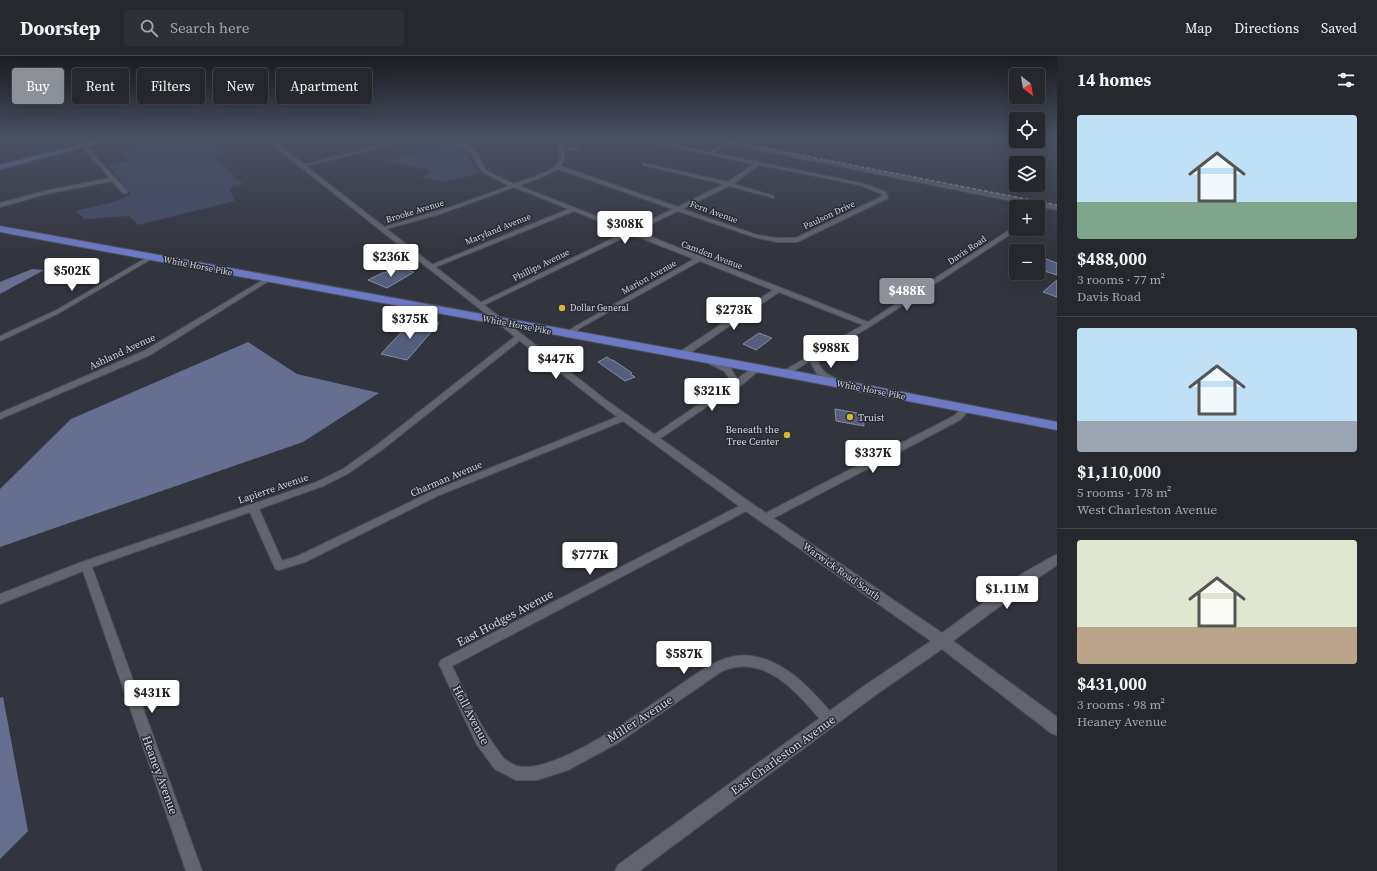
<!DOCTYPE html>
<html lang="en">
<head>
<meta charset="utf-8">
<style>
  body { margin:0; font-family:"Source Serif 4",serif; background:#2e3036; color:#f1f3f6; height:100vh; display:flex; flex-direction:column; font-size:15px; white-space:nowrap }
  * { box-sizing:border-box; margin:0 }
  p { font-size:13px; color:#a4a6aa }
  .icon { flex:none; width:22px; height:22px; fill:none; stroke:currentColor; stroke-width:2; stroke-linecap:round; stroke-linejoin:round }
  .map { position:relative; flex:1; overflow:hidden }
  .details { display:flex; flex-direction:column; background:#26282e; width:320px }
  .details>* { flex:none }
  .hud { position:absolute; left:12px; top:12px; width:380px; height:36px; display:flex; gap:8px }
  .needle { width:26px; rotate:149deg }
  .controls { position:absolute; left:1009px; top:12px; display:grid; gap:8px }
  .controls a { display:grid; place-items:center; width:36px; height:36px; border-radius:4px; background:#26282e; box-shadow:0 4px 16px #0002,0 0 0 1px #42444a; font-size:20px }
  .price { position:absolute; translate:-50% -34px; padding:0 9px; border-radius:4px; background:#fff; color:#222; font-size:13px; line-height:26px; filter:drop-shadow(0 1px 2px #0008) }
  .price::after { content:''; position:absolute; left:50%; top:24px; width:12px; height:9px; margin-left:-6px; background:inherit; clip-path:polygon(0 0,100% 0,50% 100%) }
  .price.on { background:#8c9099; color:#fff }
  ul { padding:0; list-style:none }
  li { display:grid; align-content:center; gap:8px; height:212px; padding:0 20px }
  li+li { border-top:1px solid #42444a }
  li span { display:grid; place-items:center; height:124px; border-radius:4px; color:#555 }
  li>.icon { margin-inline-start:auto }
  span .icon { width:72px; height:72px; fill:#fffc; stroke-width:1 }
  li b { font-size:17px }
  h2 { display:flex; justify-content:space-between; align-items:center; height:48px; padding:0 20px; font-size:17px }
  .tag { padding:0 14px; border-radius:4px; background:#26282e; box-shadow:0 4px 16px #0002,0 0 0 1px #42444a; font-size:14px; line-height:36px }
  .tag.on { background:#8c9099; color:#fff }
  header { display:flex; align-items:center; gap:24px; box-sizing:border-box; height:56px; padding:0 20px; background:#26282e; border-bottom:1px solid #42444a }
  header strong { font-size:19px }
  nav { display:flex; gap:22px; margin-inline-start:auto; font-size:14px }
  .search { width:280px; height:36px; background:#2e3036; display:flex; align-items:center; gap:10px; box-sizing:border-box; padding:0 14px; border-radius:4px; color:#a4a6aa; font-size:15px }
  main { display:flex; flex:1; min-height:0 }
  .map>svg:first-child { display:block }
  .green { fill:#434a64 }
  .forest { fill:#676f91 }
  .building { fill:#565e7f; stroke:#8a8d98 }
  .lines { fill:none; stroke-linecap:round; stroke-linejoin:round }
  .minor-casing { stroke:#4f5159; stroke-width:2 }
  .tertiary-casing { stroke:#4f5159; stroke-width:2 }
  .primary-casing { stroke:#4f5159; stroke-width:2 }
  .trunk-casing { stroke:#4f5159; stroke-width:2 }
  .minor { fill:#62656f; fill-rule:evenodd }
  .tertiary { fill:#62656f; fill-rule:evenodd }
  .primary { fill:#6975b0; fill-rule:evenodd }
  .trunk { fill:#6c7ac6; fill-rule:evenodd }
  .rail { stroke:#9a9ca3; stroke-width:1.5; stroke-dasharray:4 2; stroke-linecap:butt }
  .poi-dot { fill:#d6b534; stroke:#292b34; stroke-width:1.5 }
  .labels { text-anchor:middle; stroke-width:3; stroke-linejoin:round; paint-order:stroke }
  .far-street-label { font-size:9px; fill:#d5d7dd; stroke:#292b34 }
  .far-poi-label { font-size:9px; fill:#d5d7dd; stroke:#292b34; text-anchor:start }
  .street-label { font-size:10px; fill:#d5d7dd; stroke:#292b34 }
  .poi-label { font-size:10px; fill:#d5d7dd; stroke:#292b34; text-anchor:start }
  .near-street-label { font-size:12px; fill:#d5d7dd; stroke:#292b34 }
</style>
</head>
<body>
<header>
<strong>Doorstep</strong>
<div class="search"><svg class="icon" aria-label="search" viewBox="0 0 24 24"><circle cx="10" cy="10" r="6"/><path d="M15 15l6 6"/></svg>Search here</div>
<nav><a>Map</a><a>Directions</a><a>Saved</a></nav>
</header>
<main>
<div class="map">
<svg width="1057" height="815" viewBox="0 0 1057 815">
  <rect width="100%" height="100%" fill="#33353e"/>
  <g class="green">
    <path d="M178 82H207L225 97 212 101 233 117 234 122 244 128 229 132 235 145 138 169 129 160 85 163 75 155 113 146 131 139 125 130 108 109 131 105 120 95Z"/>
    <path d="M453 88C469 96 469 106 480 117L445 126 422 122 430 117 427 116 429 115V114L386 105Z"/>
  </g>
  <g class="forest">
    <path d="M32 213 44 214 0 238V226Z"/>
    <path d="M248 286 297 318 379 337 303 386 0 491V433L71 363Z"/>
    <path d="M3 641 28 775 0 803V642Z"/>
  </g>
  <g class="building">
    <path d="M1038 200 1057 207V219L1038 213Z"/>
    <path d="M402 212 414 216 387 232 368 224 384 216 391 218Z"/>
    <path d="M1057 224V241L1043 236Z"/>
    <path d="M422 264 439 267 407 304 381 298 410 267 417 268Z"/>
    <path d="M759 277 772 282 756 294 743 288Z"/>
    <path d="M607 301 611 304H613L632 317 630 318 635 321 625 325 598 306Z"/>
    <path d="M835 353 863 358 864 370 836 365Z"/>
  </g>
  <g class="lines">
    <g class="minor-casing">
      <g id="minor">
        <path d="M89 82H93L97 87 93 88Z"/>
        <path d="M294 82H303L274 89 272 88Z"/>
        <path d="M410 82H418L301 111 299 110Z"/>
        <path d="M447 82C456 82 473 90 477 97 481 103 481 109 486 114 494 119 505 124 514 128 526 123 553 117 559 106 562 100 560 93 558 87H536L534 85H558L557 82H561L564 92H578L580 93 578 94H564V105L560 110 678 151 724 128 643 109V107L728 126 754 108 633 82H643L709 96 725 86 727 88 713 97 861 127 886 136 888 142 797 186H777L754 181 678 155 636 175 868 266 1014 171 1016 170V173H1018L871 270 817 301C819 315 828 319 839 324L840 326 836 328 817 318 810 305 787 319H784L780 317 863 269 779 236 684 301H678V297L773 234 700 205 580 272 571 281H565V277L576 270 694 203 631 178 482 250H478V248L626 176 574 155 433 212H429V210L569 153 514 131 440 158 382 174V172L454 150 510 130 483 116 478 110 473 98ZM759 109 860 129 882 138 883 140 796 182H777L757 179 682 153 729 130 774 142V140L733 128ZM558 113 673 153 631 174 519 130 548 118Z"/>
        <path d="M85 89 127 135V137H123L112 125 46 138 0 151V147L45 135 110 122 83 91Z"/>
        <path d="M1044 149 1049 150 1038 158V153Z"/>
        <path d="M151 199 154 201 153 202 59 257 0 285V280L55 255Z"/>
        <path d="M268 221 270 222V224L150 299 0 363V357L144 295Z"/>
        <path d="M517 279H523L524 281 383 393 349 417 323 430 259 453 282 505 298 500 431 436 622 359H628L629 361 628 363 437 440 305 506 279 514 275 513 274 510 250 456 92 511 202 815H186L83 515 0 548V538L82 506 317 426 343 413 377 389Z"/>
        <path d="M708 303H714L730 311 737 323 754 311H757L761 313 740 330H737L658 384H652L651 382 652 380 732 326 724 315 708 307Z"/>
        <path d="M966 350 970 353 960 364 768 465H762L760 462 762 459 954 360 963 351Z"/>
        <path d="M747 446 750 447 752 450 750 453 452 610C466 638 478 668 497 693 500 697 502 702 506 704 509 706 514 709 517 710 554 720 646 653 677 631 699 617 722 596 751 600 787 605 812 635 835 661L836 665 835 669 830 671 825 669C800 640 767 596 722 615L618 687 568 714 537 724H516L495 713 477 689 439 608 441 604Z"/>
      </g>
    </g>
    <g class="tertiary-casing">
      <g id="tertiary">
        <path d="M264 82H270L606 344 751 447 942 577 1025 516 1057 498V509L1035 524 953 585 1057 661V679L1051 677 942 593 874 640 639 815H615L618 809 864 630 931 585 743 453 600 348Z"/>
        <path d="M698 82H710L1057 150V154Z"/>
      </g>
    </g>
    <g class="primary-casing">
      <path id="primary" d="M107 82H119L0 113V109Z"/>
    </g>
    <g class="trunk-casing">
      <path id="trunk" d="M0 170 805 317 1057 366V374L805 325 0 176Z"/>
    </g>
    <use href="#minor" class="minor"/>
    <use href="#tertiary" class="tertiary"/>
    <use href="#primary" class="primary"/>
    <use href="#trunk" class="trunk"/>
    <path class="rail" d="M713 82 1057 149"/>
  </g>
  <linearGradient id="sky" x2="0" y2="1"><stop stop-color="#1c1d22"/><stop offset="0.42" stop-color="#4a5163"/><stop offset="1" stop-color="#4a5163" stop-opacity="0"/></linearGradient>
  <rect width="1057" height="196" fill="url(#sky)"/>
  <g class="poi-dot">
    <circle cx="562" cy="252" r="4"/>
    <circle cx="850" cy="361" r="4"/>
    <circle cx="787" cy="379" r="4"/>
  </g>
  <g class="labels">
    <g class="far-street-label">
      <text transform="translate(415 155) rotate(-17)" y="3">Brooke Avenue</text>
      <text transform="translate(714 156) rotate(20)" y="3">Fern Avenue</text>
      <text transform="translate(829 159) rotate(-25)" y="3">Paulson Drive</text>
      <text transform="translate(498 173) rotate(-22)" y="3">Maryland Avenue</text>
      <text transform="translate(967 194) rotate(-34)" y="3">Davis Road</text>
      <text transform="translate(712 199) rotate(21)" y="3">Camden Avenue</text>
      <text transform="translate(541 209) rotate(-26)" y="3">Phillips Avenue</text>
      <text transform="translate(198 210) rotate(11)" y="3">White Horse Pike</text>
      <text transform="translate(649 221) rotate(-29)" y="3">Marion Avenue</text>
      <text transform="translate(517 269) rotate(11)" y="3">White Horse Pike</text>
      <text transform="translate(871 334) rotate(11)" y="3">White Horse Pike</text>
    </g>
    <g class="far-poi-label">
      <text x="570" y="255">Dollar General</text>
    </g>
    <g class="street-label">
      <text transform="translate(122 295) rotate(-25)" y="4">Ashland Avenue</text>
      <text transform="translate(446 422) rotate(-23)" y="4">Charman Avenue</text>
      <text transform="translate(273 432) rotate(-19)" y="4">Lapierre Avenue</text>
      <text transform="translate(842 515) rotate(35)" y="4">Warwick Road South</text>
    </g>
    <g class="poi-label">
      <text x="858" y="365">Truist</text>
      <text x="779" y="377" text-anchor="end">Beneath the<tspan x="779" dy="12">Tree Center</tspan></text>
    </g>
    <g class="near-street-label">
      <text transform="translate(505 562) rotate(-28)" y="4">East Hodges Avenue</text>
      <text transform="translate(471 659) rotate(62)" y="4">Holl Avenue</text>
      <text transform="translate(640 663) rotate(-33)" y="4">Miller Avenue</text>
      <text transform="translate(783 699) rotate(-36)" y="4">East Charleston Avenue</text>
      <text transform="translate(160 719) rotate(70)" y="4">Heaney Avenue</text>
    </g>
  </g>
</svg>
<div class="controls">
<a><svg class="needle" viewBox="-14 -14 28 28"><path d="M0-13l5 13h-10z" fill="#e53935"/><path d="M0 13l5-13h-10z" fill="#a4a6aa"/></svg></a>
<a><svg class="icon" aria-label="locate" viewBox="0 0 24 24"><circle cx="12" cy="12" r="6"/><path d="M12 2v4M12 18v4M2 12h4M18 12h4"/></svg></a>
<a><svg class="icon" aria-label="layers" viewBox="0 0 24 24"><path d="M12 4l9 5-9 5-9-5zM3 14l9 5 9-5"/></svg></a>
<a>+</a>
<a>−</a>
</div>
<b class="price" style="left:625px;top:189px">$308K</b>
<b class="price" style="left:391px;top:222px">$236K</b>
<b class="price" style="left:72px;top:236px">$502K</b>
<b class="price on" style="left:907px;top:256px">$488K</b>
<b class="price" style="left:734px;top:275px">$273K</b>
<b class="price" style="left:410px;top:284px">$375K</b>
<b class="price" style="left:831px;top:313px">$988K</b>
<b class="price" style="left:556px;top:324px">$447K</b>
<b class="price" style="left:712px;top:356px">$321K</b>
<b class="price" style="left:873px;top:418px">$337K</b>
<b class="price" style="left:590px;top:520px">$777K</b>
<b class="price" style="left:1007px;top:554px">$1.11M</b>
<b class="price" style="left:684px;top:619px">$587K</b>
<b class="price" style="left:152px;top:658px">$431K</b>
<div class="hud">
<a class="tag on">Buy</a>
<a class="tag">Rent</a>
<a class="tag">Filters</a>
<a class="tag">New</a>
<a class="tag">Apartment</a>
</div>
</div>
<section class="details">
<h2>14 homes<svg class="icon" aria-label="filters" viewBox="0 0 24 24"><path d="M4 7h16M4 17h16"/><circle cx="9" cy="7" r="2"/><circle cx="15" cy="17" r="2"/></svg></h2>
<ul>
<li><span style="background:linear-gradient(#bfe0f5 70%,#7fa58c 0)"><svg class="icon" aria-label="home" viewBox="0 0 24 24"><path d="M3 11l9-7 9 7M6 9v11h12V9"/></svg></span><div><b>$488,000</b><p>3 rooms · 77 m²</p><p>Davis Road</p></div></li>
<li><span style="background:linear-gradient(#bfe0f5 75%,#9aa5b1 0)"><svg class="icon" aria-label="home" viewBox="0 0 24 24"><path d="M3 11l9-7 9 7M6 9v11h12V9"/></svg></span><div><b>$1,110,000</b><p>5 rooms · 178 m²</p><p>West Charleston Avenue</p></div></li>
<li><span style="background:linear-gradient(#dfe7d0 70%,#b9a48a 0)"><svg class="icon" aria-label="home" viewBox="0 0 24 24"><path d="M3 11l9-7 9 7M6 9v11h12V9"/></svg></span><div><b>$431,000</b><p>3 rooms · 98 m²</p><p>Heaney Avenue</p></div></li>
</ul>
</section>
</main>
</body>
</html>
